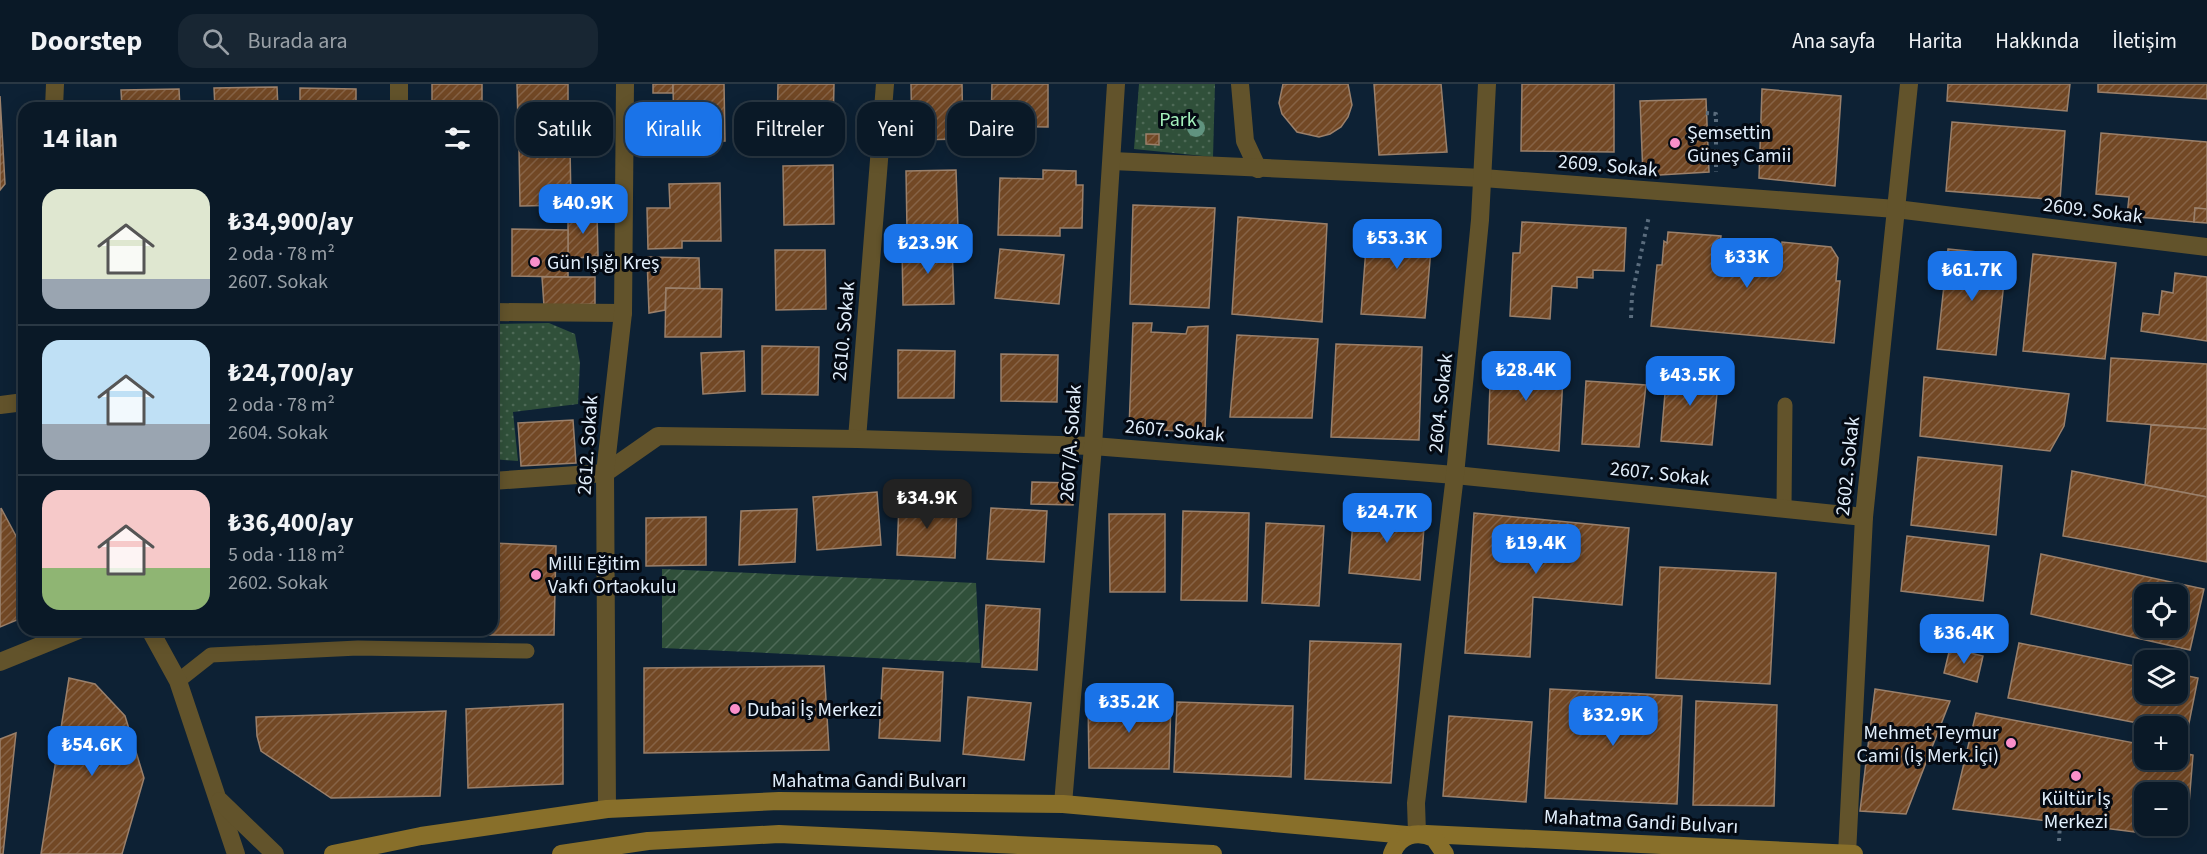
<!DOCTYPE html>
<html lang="tr">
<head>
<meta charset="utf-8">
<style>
  body { margin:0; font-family:"Source Sans 3",sans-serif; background:#182633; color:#f1f3f6; height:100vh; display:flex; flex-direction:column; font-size:22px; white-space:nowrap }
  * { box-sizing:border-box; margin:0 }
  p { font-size:20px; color:#99a0a7 }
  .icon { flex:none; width:33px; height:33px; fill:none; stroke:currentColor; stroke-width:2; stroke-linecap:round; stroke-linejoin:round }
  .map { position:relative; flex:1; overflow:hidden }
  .sheet { position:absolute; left:18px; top:18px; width:480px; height:534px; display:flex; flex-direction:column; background:#0a1927; border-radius:18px; box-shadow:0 3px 15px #0003,0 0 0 2px #2a3844 }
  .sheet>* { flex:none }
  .banner { position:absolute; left:516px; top:18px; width:570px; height:54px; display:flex; gap:12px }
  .tools { position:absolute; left:2134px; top:500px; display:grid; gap:12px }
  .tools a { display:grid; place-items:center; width:54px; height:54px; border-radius:12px; background:#0a1927; box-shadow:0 3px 15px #0003,0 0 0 2px #2a3844; font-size:30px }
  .price { position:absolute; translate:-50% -51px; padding:0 14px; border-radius:12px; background:#1a73e8; color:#fff; font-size:20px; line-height:39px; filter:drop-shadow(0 2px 3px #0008) }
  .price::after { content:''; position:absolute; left:50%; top:36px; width:18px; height:14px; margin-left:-9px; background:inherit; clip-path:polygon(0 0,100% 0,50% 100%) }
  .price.active { background:#222; color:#fff }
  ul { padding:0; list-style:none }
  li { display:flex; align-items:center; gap:18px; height:150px; padding:0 24px }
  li+li { border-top:2px solid #2a3844 }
  li span { display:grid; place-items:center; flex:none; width:168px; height:120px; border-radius:18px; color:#555 }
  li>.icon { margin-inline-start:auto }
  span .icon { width:72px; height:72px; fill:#fffc; stroke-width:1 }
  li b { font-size:26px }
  h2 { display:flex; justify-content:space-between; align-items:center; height:72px; padding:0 24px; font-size:26px }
  .pill { padding:0 21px; border-radius:18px; background:#0a1927; box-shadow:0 3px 15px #0003,0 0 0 2px #2a3844; font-size:21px; line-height:54px }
  .pill.active { background:#1a73e8; color:#fff }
  header { display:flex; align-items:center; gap:36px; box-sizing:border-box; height:84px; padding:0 30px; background:#0a1927; border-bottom:2px solid #2a3844 }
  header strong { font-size:28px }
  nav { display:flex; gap:33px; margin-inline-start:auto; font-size:21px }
  .search { width:420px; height:54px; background:#182633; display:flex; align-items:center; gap:15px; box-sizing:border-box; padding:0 21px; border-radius:18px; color:#99a0a7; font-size:22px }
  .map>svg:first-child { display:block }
  .park { fill:url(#park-dots) }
  .garden { fill:url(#garden-furrows) }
  .building { fill:url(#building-hatch); stroke:#9a806b; stroke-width:1.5; fill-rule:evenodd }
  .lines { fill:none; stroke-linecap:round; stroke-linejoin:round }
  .path { stroke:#5a6c7d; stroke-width:4; stroke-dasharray:3 4.5; stroke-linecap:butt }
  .service { stroke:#62532b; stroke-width:15 }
  .minor { stroke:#62532b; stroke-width:18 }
  .tertiary { stroke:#62532b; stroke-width:18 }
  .secondary { stroke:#886f2a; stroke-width:18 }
  .tree { fill:#60937f }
  .poi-dot { fill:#f98fca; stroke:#040a13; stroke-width:2 }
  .labels { text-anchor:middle; stroke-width:6; stroke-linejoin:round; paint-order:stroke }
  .park-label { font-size:20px; fill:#a4f1bc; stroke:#040a13 }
  .poi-label { font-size:20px; fill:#e1eefb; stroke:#040a13; text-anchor:start }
  .street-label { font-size:20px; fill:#e1eefb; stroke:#040a13 }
</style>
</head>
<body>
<header>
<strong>Doorstep</strong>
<div class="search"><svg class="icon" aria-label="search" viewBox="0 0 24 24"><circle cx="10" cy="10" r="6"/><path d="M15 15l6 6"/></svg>Burada ara</div>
<nav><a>Ana sayfa</a><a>Harita</a><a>Hakkında</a><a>İletişim</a></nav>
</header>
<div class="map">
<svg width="2207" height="770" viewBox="0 0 2207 770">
  <defs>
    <pattern id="park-dots" width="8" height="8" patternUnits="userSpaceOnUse" patternTransform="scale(1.5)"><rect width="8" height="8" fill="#30503a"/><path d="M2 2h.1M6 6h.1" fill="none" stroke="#4e6a57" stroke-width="1.8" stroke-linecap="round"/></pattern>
    <pattern id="garden-furrows" width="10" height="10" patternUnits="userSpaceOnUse" patternTransform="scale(1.5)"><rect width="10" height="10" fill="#30503a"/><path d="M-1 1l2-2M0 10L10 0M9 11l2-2" fill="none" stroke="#4e6a57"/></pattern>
    <pattern id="building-hatch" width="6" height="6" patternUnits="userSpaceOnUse" patternTransform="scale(1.5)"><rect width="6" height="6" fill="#724825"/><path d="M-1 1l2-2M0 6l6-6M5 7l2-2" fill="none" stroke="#866346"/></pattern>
  </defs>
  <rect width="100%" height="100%" fill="#0d2134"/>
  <g class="park">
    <path d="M1139 0H1215L1213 73 1134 65Z"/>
    <path d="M549 239 575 250 580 279 578 320 513 328 518 377 492 375V240Z"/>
  </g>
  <path class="garden" d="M662 485 976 499 980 579 662 564Z"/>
  <g class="building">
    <rect x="432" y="0" width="50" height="24"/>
    <path d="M517 0H568V39L518 40Z"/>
    <rect x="653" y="0" width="20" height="9"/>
    <path d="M673 0H724L725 57 674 58Z"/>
    <path d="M778 0H834L833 45 777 44Z"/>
    <path d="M911 0H962L963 55 912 56Z"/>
    <path d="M992 0H1048V43L991 42Z"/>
    <path d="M1283 0H1348L1352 21 1348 33 1341 43 1330 50 1319 53 1297 48 1282 30 1279 19Z"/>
    <path d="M1374 0H1441L1447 68 1379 71Z"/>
    <path d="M1522 0H1614V68L1521 67Z"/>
    <path d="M1948 0H2070L2067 27 1947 17Z"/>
    <path d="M2098 0H2207V15L2098 8Z"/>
    <path d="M277 3 278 24H215L214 4Z"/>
    <path d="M300 4 356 5V24H300Z"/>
    <path d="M179 5 180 24H122L121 6Z"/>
    <path d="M1762 5 1841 12 1835 102 1759 94Z"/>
    <path d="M0 12 5 100 0 106Z"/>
    <path d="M1706 15 1709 88 1643 92 1640 17Z"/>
    <path d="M1952 38 2065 47 2060 116 1946 107Z"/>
    <path d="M2101 49 2207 58V125L2195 124 2194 138 2127 132 2129 113 2096 110Z"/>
    <path d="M1146 50H1159V61L1146 60Z"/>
    <path d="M570 62 571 121 520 122 519 63Z"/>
    <path d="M833 81 834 140 784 141 783 82Z"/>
    <path d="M956 86 958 145 907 146 906 87Z"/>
    <path d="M1043 86 1076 87V101H1083L1082 144H1060V152L998 151 1000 94 1043 95Z"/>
    <path d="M720 99 721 157H682V164L648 165 647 124H670L669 100Z"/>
    <path d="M1133 121 1215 124 1209 224 1130 220Z"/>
    <path d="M2195 124 2207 125V139L2194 138Z"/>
    <path d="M597 128 598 172 568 175V129Z"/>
    <path d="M1238 133 1327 140 1322 238 1232 230Z"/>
    <path d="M1368 138 1433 142 1425 234 1361 230Z"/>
    <path d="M1522 138 1626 144 1624 187 1593 186V194L1577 193V204L1552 202 1550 235 1510 232 1513 169H1520Z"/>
    <path d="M512 145 568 146V193L512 192Z"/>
    <path d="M1668 148 1721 152 1720 161 1781 167 1782 158 1831 163 1838 174 1836 197H1840L1834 259 1651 242 1657 181H1662L1664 157 1667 159Z"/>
    <path d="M952 161 954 220 903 221 902 162Z"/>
    <path d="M1000 165 1064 171 1059 220 995 214Z"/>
    <path d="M1948 165 2007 171 1996 271 1937 265Z"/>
    <path d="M775 166H825L826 225 776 226Z"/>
    <path d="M2033 170 2116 179 2105 275 2023 267Z"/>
    <path d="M647 173 699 174 700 205 666 204 665 226 649 229Z"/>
    <path d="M2175 189 2207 193V257L2141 247 2143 229 2159 231 2162 207 2173 209Z"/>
    <path d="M542 193H595V220L544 222Z"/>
    <path d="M666 204 722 205 721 253H665Z"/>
    <path d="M1133 239H1152L1151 248 1186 250 1188 243 1208 242 1205 348 1129 345Z"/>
    <path d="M1237 251 1318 255 1312 334 1230 333Z"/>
    <path d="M1336 260 1422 263 1419 356 1331 353Z"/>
    <path d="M762 262 819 263 818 311 762 310Z"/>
    <path d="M898 266 955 267 954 314H898Z"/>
    <path d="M744 267 745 307 703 310 701 269Z"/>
    <path d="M1001 270 1058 271 1057 318 1001 317Z"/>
    <path d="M1491 270 1564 274 1559 367 1488 360Z"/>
    <path d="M2111 274 2207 280V345L2107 337Z"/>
    <path d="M1667 285 1719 289 1712 361 1661 357Z"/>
    <path d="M1924 293 2069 310 2064 342 2050 367 1920 352Z"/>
    <path d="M1586 297 1646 301 1639 363 1582 360Z"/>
    <path d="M573 336 576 379 521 382 518 339Z"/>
    <path d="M2151 341 2207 345V413L2145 401Z"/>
    <path d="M1918 373 2002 382 1996 451 1911 441Z"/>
    <path d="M2072 387 2207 413V478L2063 452Z"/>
    <path d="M1032 398 1074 399 1073 421 1031 420Z"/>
    <path d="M877 408 881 461 817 466 813 413Z"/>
    <path d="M899 419 957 421 955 474 897 471Z"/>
    <path d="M1 424 24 467V533L0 543Z"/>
    <path d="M991 424 1047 427 1044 478 987 475Z"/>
    <path d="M1354 424 1425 430 1420 496 1349 489Z"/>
    <path d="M797 425 795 478 739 481 741 427Z"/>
    <path d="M1183 427 1249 429 1247 517 1181 516Z"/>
    <path d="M1474 429 1629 444 1622 521 1533 513 1530 573 1465 569Z"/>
    <path d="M1109 430H1165V508H1110Z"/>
    <path d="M706 433V481L646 482V434Z"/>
    <path d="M1266 439 1324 442 1319 522 1262 519Z"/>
    <path d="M1907 452 1989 462 1983 517 1901 507Z"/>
    <path d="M492 459 556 462 554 551H389V546H492Z"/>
    <path d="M2041 470 2204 505 2190 566 2031 530ZM2145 510H2178V543H2145Z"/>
    <path d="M1660 483 1776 489 1770 600 1656 594Z"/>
    <path d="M986 521 1040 525 1037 586 982 583Z"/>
    <path d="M1310 557 1401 560 1391 699 1305 695Z"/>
    <path d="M2019 559 2145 584V609H2178V590L2198 594 2187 649 2178 647V642H2153L2008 614Z"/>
    <path d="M1950 564 1983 572 1977 598 1944 589Z"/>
    <path d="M824 582 829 666 644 669V584Z"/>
    <path d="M883 584 943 588 940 657 879 654Z"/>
    <path d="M69 594 95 600 125 632 144 694 122 770H41Z"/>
    <path d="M1550 605 1682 612 1677 720 1545 714Z"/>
    <path d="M1875 605 1950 617 1906 730 1860 727Z"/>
    <path d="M968 613 1031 619 1024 676 963 670Z"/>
    <path d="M1088 614 1171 616 1169 685 1089 684Z"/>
    <path d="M1696 617 1777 621 1774 722 1693 721Z"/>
    <path d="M1177 618 1293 622 1291 693 1174 688Z"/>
    <path d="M563 620V700L468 704 466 625Z"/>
    <path d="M446 627 440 712 331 714 261 667 257 652 256 633Z"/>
    <path d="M1976 629 2145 661V675H2178V668L2193 671 2188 732 2178 749 2135 748 1953 725ZM2145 708H2178V741H2145Z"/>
    <path d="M1449 632 1532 638 1526 718 1443 712Z"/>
    <path d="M16 649 3 770H0V655Z"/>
  </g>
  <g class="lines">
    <g class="path">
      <path d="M1706 29 1716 30V88"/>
      <path d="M1631 234 1632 211 1649 132"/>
      <path d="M2059 757 2060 739"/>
    </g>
    <g class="service">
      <path d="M1784 424 1785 321"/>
      <path d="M178 597 211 571 358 564 527 567"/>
    </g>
    <g class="minor">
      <path d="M399 0V24"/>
      <path d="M1240 0 1245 57 1258 85"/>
      <path d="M1112 77 1483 94 1896 125 2207 163"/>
      <path d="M492 228 623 229"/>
      <path d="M0 321 24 318"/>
      <path d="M857 355 885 0"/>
      <path d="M492 397 605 389 658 352 857 355 1093 362 1455 391 1864 433"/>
      <path d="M0 578 79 546"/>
      <path d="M1063 720 1093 362 1116 0"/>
      <path d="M607 725 605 389 623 229 625 0"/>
      <path d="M1417 749 1416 719 1455 391 1480 136 1487 0"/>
      <path d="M1847 770 1864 433 1909 0"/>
    </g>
    <g class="tertiary">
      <path d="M54 24 55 0"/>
      <path d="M150 546 178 597 236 770"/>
      <path d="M220 717 275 770"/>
    </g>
    <g class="secondary">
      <path d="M1426 750 1854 770"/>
      <path d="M333 770 421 752 607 725 779 717 1063 720 1407 751"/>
      <path d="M561 770 648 757 779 750 1213 770"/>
      <path d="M1392 770C1399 751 1416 746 1434 754L1445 770"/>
    </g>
  </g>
  <circle class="tree" cx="1196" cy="44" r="9"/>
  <g class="poi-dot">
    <circle cx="1675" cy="59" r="6"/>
    <circle cx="535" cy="178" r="6"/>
    <circle cx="536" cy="491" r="6"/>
    <circle cx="735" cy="625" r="6"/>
    <circle cx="2011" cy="659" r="6"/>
    <circle cx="2076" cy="692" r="6"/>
  </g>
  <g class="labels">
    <g class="park-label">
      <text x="1178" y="42">Park</text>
    </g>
    <g class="poi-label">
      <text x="1687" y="55">Şemsettin<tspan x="1687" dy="23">Güneş Camii</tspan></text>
      <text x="547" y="185">Gün Işığı Kreş</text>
      <text x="548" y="486">Milli Eğitim<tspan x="548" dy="23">Vakfı Ortaokulu</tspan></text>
      <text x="747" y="632">Dubai İş Merkezi</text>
      <text x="1999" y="655" text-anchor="end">Mehmet Teymur<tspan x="1999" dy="23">Cami (İş Merk.İçi)</tspan></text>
      <text x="2076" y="721" text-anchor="middle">Kültür İş<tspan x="2076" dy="23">Merkezi</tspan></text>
    </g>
    <g class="street-label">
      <text transform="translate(1608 81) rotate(5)" y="7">2609. Sokak</text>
      <text transform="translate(2093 126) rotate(7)" y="7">2609. Sokak</text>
      <text transform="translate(843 247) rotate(-85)" y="7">2610. Sokak</text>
      <text transform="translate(1440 319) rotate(-84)" y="7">2604. Sokak</text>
      <text transform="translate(1175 346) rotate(5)" y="7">2607. Sokak</text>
      <text transform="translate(1070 359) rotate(-86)" y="7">2607/A. Sokak</text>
      <text transform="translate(587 361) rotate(-86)" y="7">2612. Sokak</text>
      <text transform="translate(1847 382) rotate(-84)" y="7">2602. Sokak</text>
      <text transform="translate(1660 389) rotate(6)" y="7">2607. Sokak</text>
      <text x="869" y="703">Mahatma Gandi Bulvarı</text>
      <text transform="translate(1641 737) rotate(3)" y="7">Mahatma Gandi Bulvarı</text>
    </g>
  </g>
</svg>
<div class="tools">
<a><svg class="icon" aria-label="locate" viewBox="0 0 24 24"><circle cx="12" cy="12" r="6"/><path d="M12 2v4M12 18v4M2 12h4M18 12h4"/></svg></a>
<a><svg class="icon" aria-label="layers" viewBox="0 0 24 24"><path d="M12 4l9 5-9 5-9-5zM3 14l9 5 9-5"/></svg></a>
<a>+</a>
<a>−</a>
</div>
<b class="price" style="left:583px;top:151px">₺40.9K</b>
<b class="price" style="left:1397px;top:186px">₺53.3K</b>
<b class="price" style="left:928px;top:191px">₺23.9K</b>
<b class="price" style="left:1747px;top:205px">₺33K</b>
<b class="price" style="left:1972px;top:218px">₺61.7K</b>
<b class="price" style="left:1526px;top:318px">₺28.4K</b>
<b class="price" style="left:1690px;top:323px">₺43.5K</b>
<b class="price active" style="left:927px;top:446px">₺34.9K</b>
<b class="price" style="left:1387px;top:460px">₺24.7K</b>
<b class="price" style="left:1536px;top:491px">₺19.4K</b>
<b class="price" style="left:1964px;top:581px">₺36.4K</b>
<b class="price" style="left:1129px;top:650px">₺35.2K</b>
<b class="price" style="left:1613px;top:663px">₺32.9K</b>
<b class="price" style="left:92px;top:693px">₺54.6K</b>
<div class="banner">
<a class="pill">Satılık</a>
<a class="pill active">Kiralık</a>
<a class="pill">Filtreler</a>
<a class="pill">Yeni</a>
<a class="pill">Daire</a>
</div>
<section class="sheet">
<h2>14 ilan<svg class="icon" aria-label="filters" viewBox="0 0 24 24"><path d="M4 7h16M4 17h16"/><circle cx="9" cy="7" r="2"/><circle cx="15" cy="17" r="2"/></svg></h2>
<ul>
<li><span style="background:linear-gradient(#dfe7d0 75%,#9aa5b1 0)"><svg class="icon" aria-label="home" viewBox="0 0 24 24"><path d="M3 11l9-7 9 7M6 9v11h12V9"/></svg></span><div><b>₺34,900/ay</b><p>2 oda · 78 m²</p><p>2607. Sokak</p></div></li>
<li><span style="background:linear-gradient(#bfe0f5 70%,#9aa5b1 0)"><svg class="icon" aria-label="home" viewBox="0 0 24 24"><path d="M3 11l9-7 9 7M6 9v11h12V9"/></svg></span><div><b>₺24,700/ay</b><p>2 oda · 78 m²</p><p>2604. Sokak</p></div></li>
<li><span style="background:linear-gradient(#f6c9c9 65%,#8fb573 0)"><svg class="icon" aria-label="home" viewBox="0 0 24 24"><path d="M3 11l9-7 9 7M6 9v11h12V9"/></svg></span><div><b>₺36,400/ay</b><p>5 oda · 118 m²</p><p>2602. Sokak</p></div></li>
</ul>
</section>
</div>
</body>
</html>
